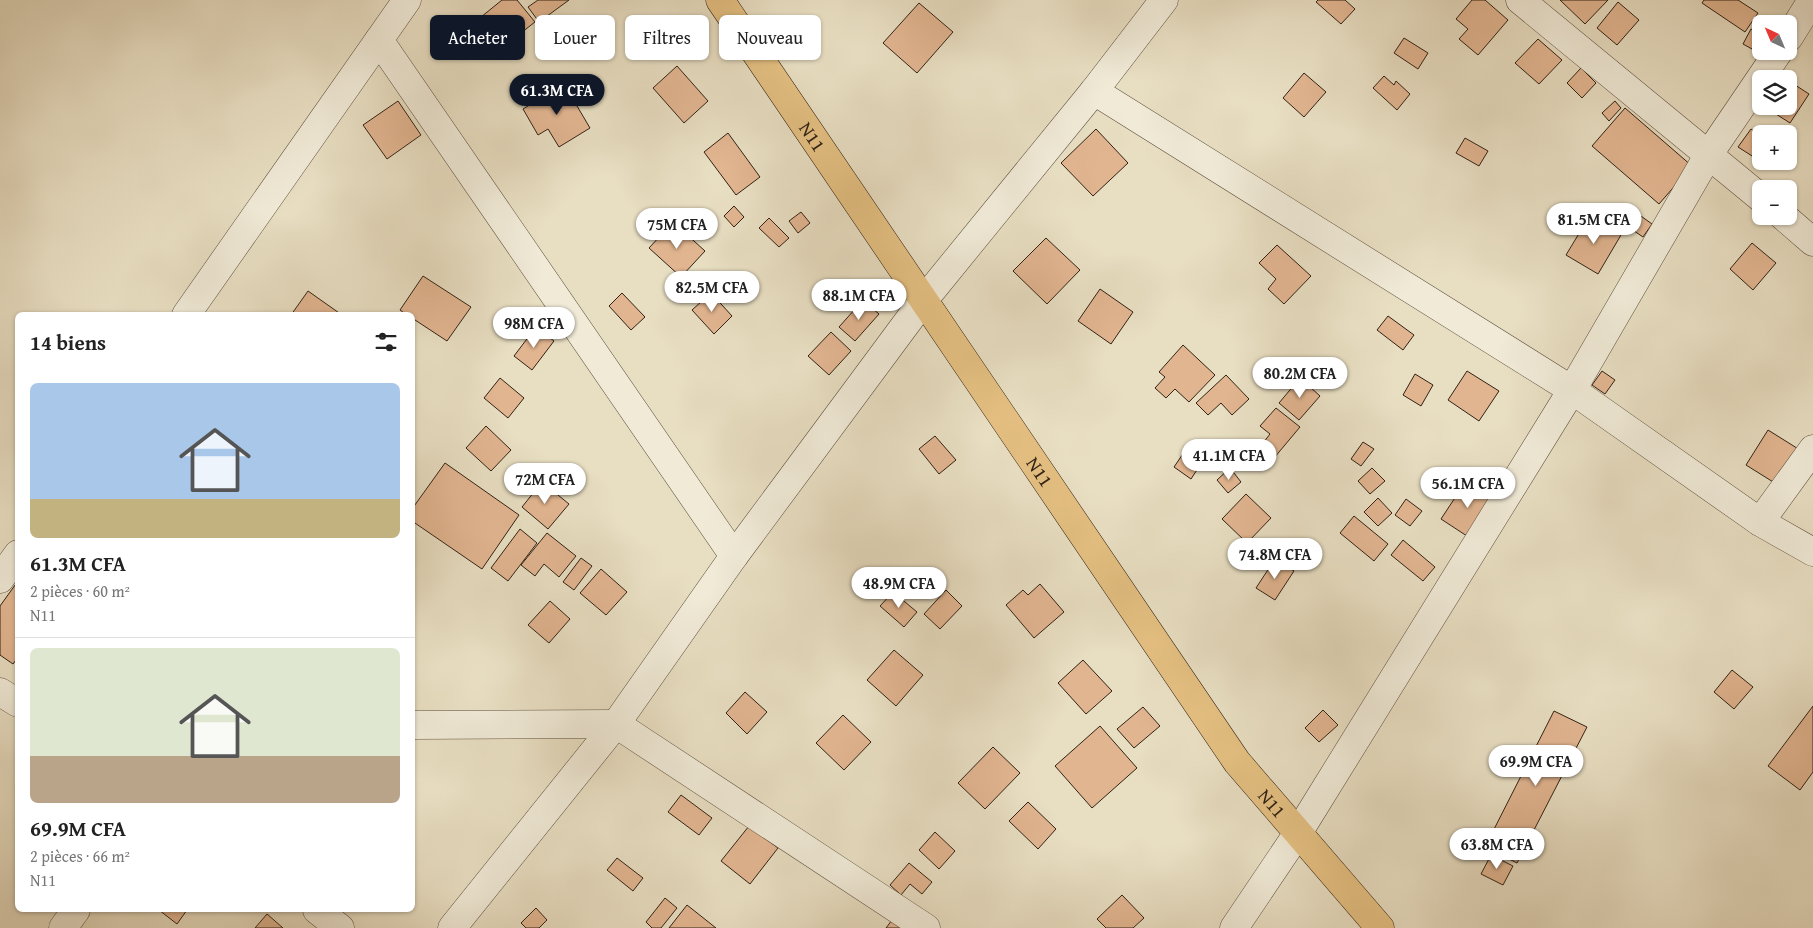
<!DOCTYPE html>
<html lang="fr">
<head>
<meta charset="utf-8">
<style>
  body { margin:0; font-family:"Gentium Book Plus",serif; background:#f2f2f2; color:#222; height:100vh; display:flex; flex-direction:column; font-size:19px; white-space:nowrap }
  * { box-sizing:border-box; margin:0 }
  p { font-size:16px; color:#767676 }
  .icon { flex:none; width:28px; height:28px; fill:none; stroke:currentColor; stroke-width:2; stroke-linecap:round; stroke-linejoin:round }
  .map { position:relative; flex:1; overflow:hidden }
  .drawer { position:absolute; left:15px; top:312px; width:400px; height:600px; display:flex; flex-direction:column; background:#fff; border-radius:8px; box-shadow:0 1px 4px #0004 }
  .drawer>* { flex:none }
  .top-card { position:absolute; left:430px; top:15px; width:475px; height:45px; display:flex; gap:10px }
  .needle { width:32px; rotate:316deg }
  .buttons { position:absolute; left:1752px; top:15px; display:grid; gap:10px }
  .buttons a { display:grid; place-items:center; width:45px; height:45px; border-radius:8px; background:#fff; box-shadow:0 1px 4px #0004; font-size:25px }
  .price { position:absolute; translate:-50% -42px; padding:0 11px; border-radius:18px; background:#fff; color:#222; font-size:16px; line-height:32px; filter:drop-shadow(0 1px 2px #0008) }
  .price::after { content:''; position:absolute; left:50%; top:30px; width:15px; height:11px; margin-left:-8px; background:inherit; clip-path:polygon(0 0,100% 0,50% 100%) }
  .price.active { background:#111827; color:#fff }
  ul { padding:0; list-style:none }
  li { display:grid; align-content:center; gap:10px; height:265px; padding:0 15px }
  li+li { border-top:1px solid #e0e0e0 }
  li span { display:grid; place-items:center; height:155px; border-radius:8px; color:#555 }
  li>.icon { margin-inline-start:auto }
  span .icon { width:90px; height:90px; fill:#fffc; stroke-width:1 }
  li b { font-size:21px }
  h2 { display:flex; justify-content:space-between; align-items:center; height:60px; padding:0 15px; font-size:21px }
  .chip { padding:0 18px; border-radius:8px; background:#fff; box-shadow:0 1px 4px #0004; font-size:18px; line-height:45px }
  .chip.active { background:#111827; color:#fff }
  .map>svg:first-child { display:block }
  .building { fill:#e1b590; stroke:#312215 }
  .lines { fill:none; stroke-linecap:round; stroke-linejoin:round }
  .minor-casing { stroke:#5f5140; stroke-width:29 }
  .major-casing { stroke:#312215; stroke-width:29 }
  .minor { stroke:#f0ead7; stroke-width:28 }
  .major { stroke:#e4bf81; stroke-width:28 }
  .labels { text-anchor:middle; stroke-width:5; stroke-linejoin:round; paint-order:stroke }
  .street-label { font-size:19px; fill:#312215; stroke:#f0ead7 }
</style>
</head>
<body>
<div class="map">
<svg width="1813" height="928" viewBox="0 0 1813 928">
  <rect width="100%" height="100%" fill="#e8dec2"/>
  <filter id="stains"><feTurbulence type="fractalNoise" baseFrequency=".004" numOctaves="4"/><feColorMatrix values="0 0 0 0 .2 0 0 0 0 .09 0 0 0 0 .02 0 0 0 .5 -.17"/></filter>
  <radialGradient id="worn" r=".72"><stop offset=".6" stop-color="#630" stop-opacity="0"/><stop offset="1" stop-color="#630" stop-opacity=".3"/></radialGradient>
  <g class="building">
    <path d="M502 0H517L535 22 504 46 481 17Z"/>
    <path d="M538 0H569L539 22 528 7Z"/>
    <path d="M1318 0H1345L1355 9 1341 24 1316 2Z"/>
    <path d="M1472 0H1485L1508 20 1478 55 1459 39 1468 29 1456 19Z"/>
    <path d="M1560 0H1608L1585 24Z"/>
    <path d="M1704 0H1738L1758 13 1745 32 1702 3Z"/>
    <path d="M1618 2 1639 20 1617 45 1597 28Z"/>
    <path d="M919 3 953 32 917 73 883 43Z"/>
    <path d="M1751 29 1761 34V54L1743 44Z"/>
    <path d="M1404 38 1428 53 1418 69 1394 53Z"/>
    <path d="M1538 39 1562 60 1539 84 1515 63Z"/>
    <path d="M677 66 708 101 684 123 653 88Z"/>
    <path d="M1581 68 1596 83 1582 98 1567 83Z"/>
    <path d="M1304 73 1326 92 1304 117 1283 98Z"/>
    <path d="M1384 76 1394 85 1396 81 1410 94 1397 110 1373 88Z"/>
    <path d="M1789 81 1809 94 1790 123 1765 107 1789 106Z"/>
    <path d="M564 84 590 128 559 147 548 129 538 135 523 109Z"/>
    <path d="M398 101 421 135 387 159 363 125Z"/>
    <path d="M1615 101 1621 108 1609 121 1602 113Z"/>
    <path d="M1625 108 1692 166 1659 204 1592 146Z"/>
    <path d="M1096 129 1128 163 1093 196 1061 163Z"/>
    <path d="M1751 129 1761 136 1760 161 1738 147Z"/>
    <path d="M728 133 760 177 736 195 704 152Z"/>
    <path d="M1465 138 1488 151 1479 166 1456 153Z"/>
    <path d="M734 206 744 217 734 227 724 216Z"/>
    <path d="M1627 206 1652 224 1643 237 1618 220Z"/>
    <path d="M801 212 810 223 798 233 789 221Z"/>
    <path d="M1589 217 1621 235 1598 274 1566 255Z"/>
    <path d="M769 218 789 238 779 247 759 228Z"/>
    <path d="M673 222 705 251 681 277 649 248Z"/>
    <path d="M1046 238 1080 270 1047 304 1013 271Z"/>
    <path d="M1752 243 1776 263 1753 290 1730 269Z"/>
    <path d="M1277 245 1311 276 1284 304 1268 289 1276 279 1259 263Z"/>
    <path d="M423 276 471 307 447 341 412 318V315H407L400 310Z"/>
    <path d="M1100 289 1133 312 1111 344 1078 321Z"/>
    <path d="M308 291 342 315H291Z"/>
    <path d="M622 293 645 317 631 330 609 306Z"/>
    <path d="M711 293 732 316 714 334 692 310Z"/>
    <path d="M863 300 879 314 855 341 839 327Z"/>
    <path d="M1388 316 1414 335 1403 350 1377 330Z"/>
    <path d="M536 327 554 341 532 370 514 356Z"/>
    <path d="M831 332 851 351 829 375 808 356Z"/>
    <path d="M1183 345 1215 375 1189 402 1175 389 1166 398 1155 388 1165 377 1159 372Z"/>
    <path d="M1467 371 1499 391 1479 421 1448 400Z"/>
    <path d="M1602 371 1615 380 1605 394 1592 385Z"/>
    <path d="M1415 374 1433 385 1421 406 1403 395Z"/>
    <path d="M1226 375 1249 399 1232 415 1221 403 1208 415 1196 403Z"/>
    <path d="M500 378 524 398 508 418 484 398Z"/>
    <path d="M1300 378 1320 396 1299 420 1279 403Z"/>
    <path d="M1276 408 1300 427 1274 458 1260 447 1270 434 1260 426Z"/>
    <path d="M486 426 511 450 491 471 466 448Z"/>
    <path d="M1768 430 1800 450 1778 485 1746 465Z"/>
    <path d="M935 436 956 460 939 474 919 449Z"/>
    <path d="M1363 442 1374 449 1361 466 1351 459Z"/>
    <path d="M1189 445 1206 456 1191 479 1174 467Z"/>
    <path d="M445 463 519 515 482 569 412 521V509Z"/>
    <path d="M1230 468 1241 482 1228 493 1217 480Z"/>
    <path d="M1372 468 1385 481 1370 494 1358 481Z"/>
    <path d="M1466 481 1494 499 1470 538 1441 519Z"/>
    <path d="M542 482 569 504 548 529 522 507Z"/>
    <path d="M1246 494 1271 518 1247 543 1222 519Z"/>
    <path d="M1378 498 1392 513 1378 526 1364 512Z"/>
    <path d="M1406 499 1422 511 1410 526 1395 515Z"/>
    <path d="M1354 516 1388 544 1374 561 1340 533Z"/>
    <path d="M520 529 537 543 508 581 491 568Z"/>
    <path d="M547 533 576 556 559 577 544 564 535 576 521 565Z"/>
    <path d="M1403 540 1435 567 1423 581 1391 555Z"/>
    <path d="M581 558 592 566 574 590 563 582Z"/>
    <path d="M1275 559 1294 571 1275 600 1256 588Z"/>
    <path d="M601 569 627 592 606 615 580 593Z"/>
    <path d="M18 581V657L13 664 0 655V606Z"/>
    <path d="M1040 584 1064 612 1034 638 1006 605 1023 590 1028 595Z"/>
    <path d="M946 590 962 606 940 629 924 614Z"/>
    <path d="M893 592 917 612 904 627 880 606Z"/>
    <path d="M550 601 570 619 549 643 528 625Z"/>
    <path d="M894 650 923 675 896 706 867 680Z"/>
    <path d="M1083 660 1112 691 1086 714 1058 683Z"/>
    <path d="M1732 670 1753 687 1734 709 1714 692Z"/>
    <path d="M745 692 767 712 747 734 726 713Z"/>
    <path d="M1813 706V772L1800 790 1768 766Z"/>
    <path d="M1143 707 1160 726 1134 748 1117 729Z"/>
    <path d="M1323 710 1338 725 1319 742 1305 728Z"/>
    <path d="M1554 711 1587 727 1517 863 1485 847Z"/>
    <path d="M843 715 871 742 844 770 816 743Z"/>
    <path d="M1100 726 1137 768 1092 808 1055 766Z"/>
    <path d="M993 747 1020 773 985 809 958 783Z"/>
    <path d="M681 795 712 818 699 835 668 812Z"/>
    <path d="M1028 802 1056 829 1038 849 1009 821Z"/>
    <path d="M749 826 778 848 750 884 721 861Z"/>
    <path d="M935 832 955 851 939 869 919 850Z"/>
    <path d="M1491 855 1513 866 1503 885 1481 874Z"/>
    <path d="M617 858 643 878 633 891 607 870Z"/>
    <path d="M909 863 932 882 922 894 910 884 901 895 890 885Z"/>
    <path d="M1122 895 1144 918 1133 928H1106L1097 919Z"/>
    <path d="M665 898 677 908 661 928H652L646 922Z"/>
    <path d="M687 905 716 928H669Z"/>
    <path d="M536 908 547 920 539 928H526L521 923Z"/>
    <path d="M159 910H187L177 924Z"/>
    <path d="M267 914 283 928H255Z"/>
    <path d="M892 920 903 928H886Z"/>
  </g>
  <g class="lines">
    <g class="minor-casing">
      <g id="minor">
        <path d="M1520 0 1761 198"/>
        <path d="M1789 37 1812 0"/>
        <path d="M379 40 734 556"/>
        <path d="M1094 91 1572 390 1760 522 1813 552"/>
        <path d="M1783 216 1813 242"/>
        <path d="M186 315 407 0"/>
        <path d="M1760 522 1813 449"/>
        <path d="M0 579 18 554"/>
        <path d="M0 692 18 703"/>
        <path d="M412 725 616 724 926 928"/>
        <path d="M317 910 340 928"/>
        <path d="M63 928 76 910"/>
        <path d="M452 928 616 724 734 556 923 301 1094 91 1164 0"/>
        <path d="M1234 928 1298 833 1572 390 1709 154 1779 51"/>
      </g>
    </g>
    <g class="major-casing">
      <g id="major">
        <path id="s1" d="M720 0 1237 762 1380 928"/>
      </g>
    </g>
    <use href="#minor" class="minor"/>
    <use href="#major" class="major"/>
  </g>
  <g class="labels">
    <g class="street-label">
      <text dy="7" stroke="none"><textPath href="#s1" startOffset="165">N11</textPath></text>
      <text dy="7" stroke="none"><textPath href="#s1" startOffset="570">N11</textPath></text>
      <text dy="7" stroke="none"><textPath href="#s1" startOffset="975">N11</textPath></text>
    </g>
  </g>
  <rect width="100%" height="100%" filter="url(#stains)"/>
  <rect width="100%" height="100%" fill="url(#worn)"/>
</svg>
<div class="buttons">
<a><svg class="needle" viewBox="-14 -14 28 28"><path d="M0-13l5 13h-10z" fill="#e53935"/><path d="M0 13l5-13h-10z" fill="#767676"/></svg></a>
<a><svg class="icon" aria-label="layers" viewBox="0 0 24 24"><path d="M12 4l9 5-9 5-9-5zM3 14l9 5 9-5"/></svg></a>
<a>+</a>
<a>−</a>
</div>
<b class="price active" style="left:557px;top:116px">61.3M CFA</b>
<b class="price" style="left:1594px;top:245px">81.5M CFA</b>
<b class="price" style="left:677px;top:250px">75M CFA</b>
<b class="price" style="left:712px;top:313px">82.5M CFA</b>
<b class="price" style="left:859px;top:321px">88.1M CFA</b>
<b class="price" style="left:534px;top:349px">98M CFA</b>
<b class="price" style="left:1300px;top:399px">80.2M CFA</b>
<b class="price" style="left:1229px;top:481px">41.1M CFA</b>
<b class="price" style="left:545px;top:505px">72M CFA</b>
<b class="price" style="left:1468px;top:509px">56.1M CFA</b>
<b class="price" style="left:1275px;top:580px">74.8M CFA</b>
<b class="price" style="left:899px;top:609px">48.9M CFA</b>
<b class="price" style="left:1536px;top:787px">69.9M CFA</b>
<b class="price" style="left:1497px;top:870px">63.8M CFA</b>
<div class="top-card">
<a class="chip active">Acheter</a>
<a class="chip">Louer</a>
<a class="chip">Filtres</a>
<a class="chip">Nouveau</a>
</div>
<section class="drawer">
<h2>14 biens<svg class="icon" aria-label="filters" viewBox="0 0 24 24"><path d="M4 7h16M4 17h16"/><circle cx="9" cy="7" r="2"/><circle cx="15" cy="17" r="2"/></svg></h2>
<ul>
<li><span style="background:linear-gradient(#a9c7e8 75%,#c2b280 0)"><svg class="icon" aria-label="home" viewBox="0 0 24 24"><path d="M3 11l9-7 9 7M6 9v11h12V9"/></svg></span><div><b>61.3M CFA</b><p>2 pièces · 60 m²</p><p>N11</p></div></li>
<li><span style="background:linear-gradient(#dfe7d0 70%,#b9a48a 0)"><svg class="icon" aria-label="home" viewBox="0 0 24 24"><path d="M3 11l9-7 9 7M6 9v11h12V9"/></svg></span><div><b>69.9M CFA</b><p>2 pièces · 66 m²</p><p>N11</p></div></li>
</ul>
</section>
</div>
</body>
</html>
